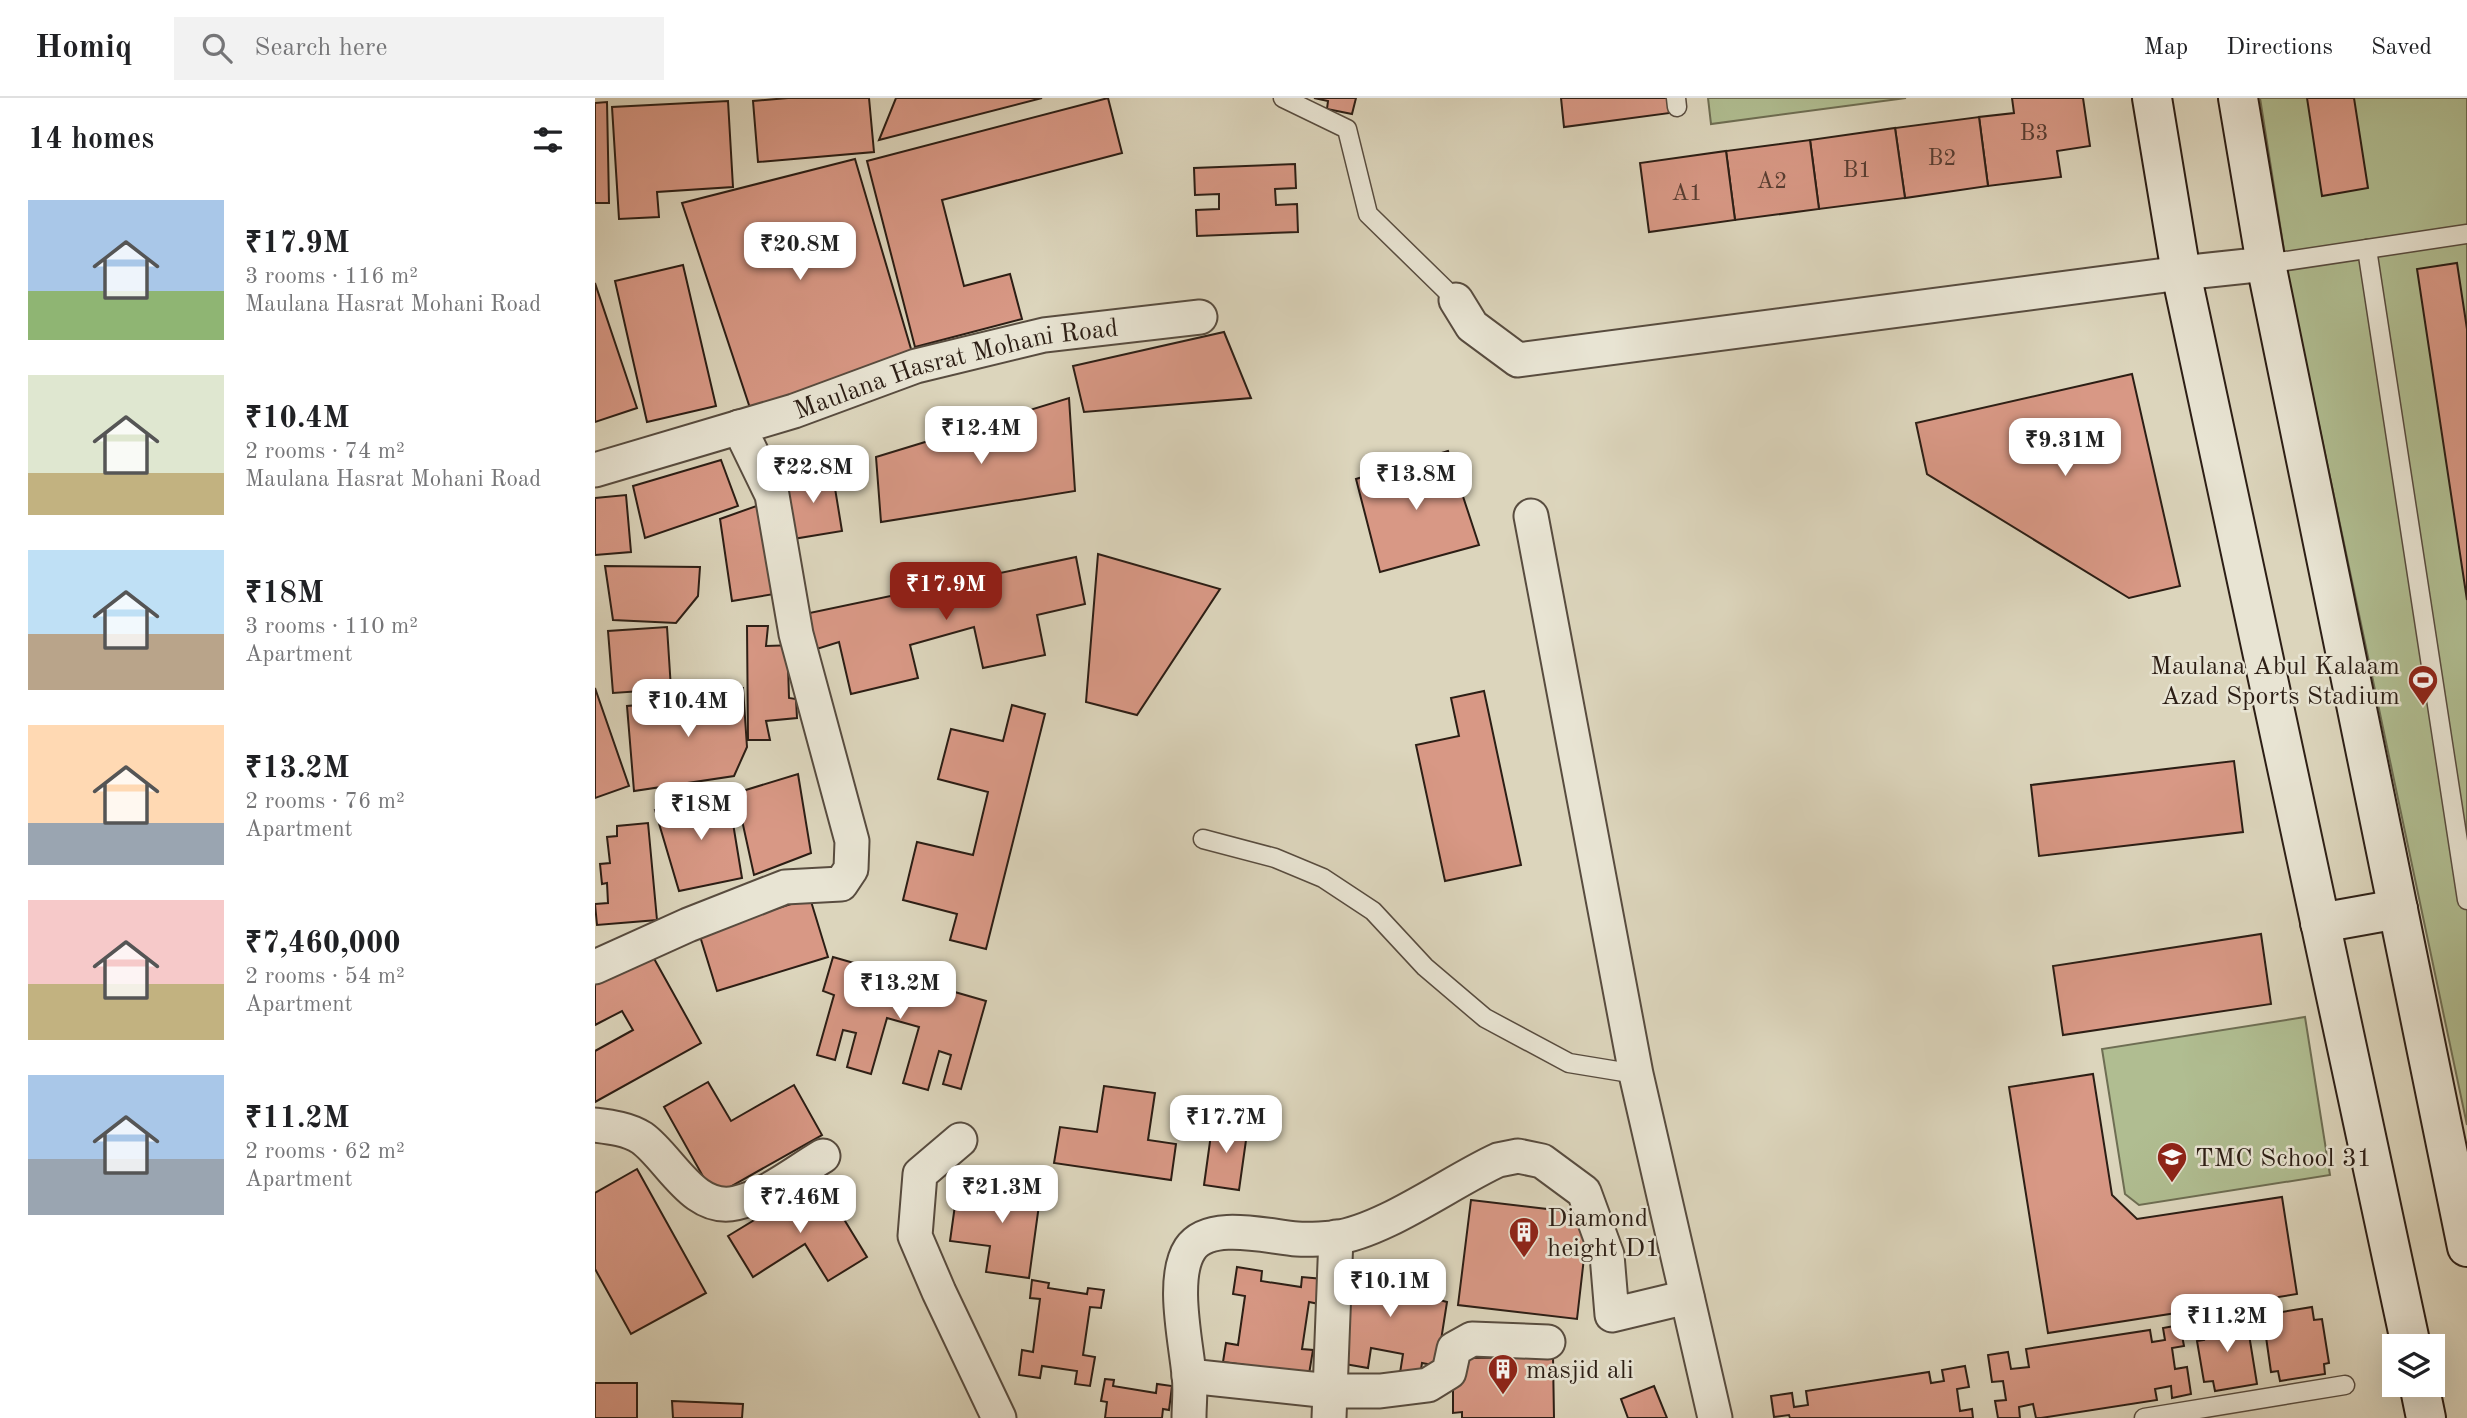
<!DOCTYPE html>
<html lang="en">
<head>
<meta charset="utf-8">
<style>
  body { margin:0; font-family:"Old Standard TT",serif; background:#f2f2f2; color:#202124; height:100vh; display:flex; flex-direction:column; font-size:26px; white-space:nowrap }
  * { box-sizing:border-box; margin:0 }
  p { font-size:23px; color:#757577 }
  .icon { flex:none; width:38px; height:38px; fill:none; stroke:currentColor; stroke-width:2; stroke-linecap:round; stroke-linejoin:round }
  .map { position:relative; flex:1; overflow:hidden }
  .side { display:flex; flex-direction:column; background:#fff; width:595px }
  .side>* { flex:none }
  .controls { position:absolute; left:1787px; top:1236px; display:grid; gap:14px }
  .controls a { display:grid; place-items:center; width:63px; height:63px; border-radius:0px; background:#fff; box-shadow:0 7px 28px #0002; font-size:35px }
  .price { position:absolute; translate:-50% -60px; padding:0 16px; border-radius:14px; background:#fff; color:#222; font-size:23px; line-height:46px; filter:drop-shadow(0 2px 4px #0008) }
  .price::after { content:''; position:absolute; left:50%; top:42px; width:21px; height:16px; margin-left:-10px; background:inherit; clip-path:polygon(0 0,100% 0,50% 100%) }
  .price.on { background:#8f2418; color:#fff }
  ul { padding:0; list-style:none }
  li { display:flex; align-items:center; gap:21px; height:175px; padding:0 28px }
  li span { display:grid; place-items:center; flex:none; width:196px; height:140px; border-radius:0px; color:#555 }
  li>.icon { margin-inline-start:auto }
  span .icon { width:84px; height:84px; fill:#fffc; stroke-width:1 }
  li b { font-size:30px }
  h2 { display:flex; justify-content:space-between; align-items:center; height:84px; padding:0 28px; font-size:30px }
  header { display:flex; align-items:center; gap:42px; box-sizing:border-box; height:98px; padding:0 35px; background:#fff; border-bottom:2px solid #e0e0e0 }
  header strong { font-size:33px }
  nav { display:flex; gap:38px; margin-inline-start:auto; font-size:24px }
  .search { width:490px; height:63px; background:#f2f2f2; display:flex; align-items:center; gap:18px; box-sizing:border-box; padding:0 24px; border-radius:0px; color:#757577; font-size:26px }
  main { display:flex; flex:1; min-height:0 }
  .map>svg:first-child { display:block }
  .green { fill:#b0bd91; stroke:#6e6e53; stroke-width:2 }
  .building { fill:#d89885; stroke:#2c1e15; stroke-width:2 }
  .lines { fill:none; stroke-linecap:round; stroke-linejoin:round }
  .lane-casing { stroke:#584c3f; stroke-width:21 }
  .street-casing { stroke:#584c3f; stroke-width:37 }
  .secondary-casing { stroke:#2c1e15; stroke-width:42 }
  .lane { stroke:#e8e4d3; stroke-width:18 }
  .street { stroke:#e8e4d3; stroke-width:33 }
  .secondary { stroke:#e8e4d3; stroke-width:38 }
  .labels { text-anchor:middle; stroke-width:5; stroke-linejoin:round; paint-order:stroke }
  .number-label { font-size:23px; fill:#573c31 }
  .street-label { font-size:26px; fill:#2c1e15; stroke:#e8e4d3 }
  .poi-label { font-size:26px; fill:#2c1e15; stroke:#e8e4d3; text-anchor:start }
</style>
</head>
<body>
<header>
<strong>Homiq</strong>
<div class="search"><svg class="icon" aria-label="search" viewBox="0 0 24 24"><circle cx="10" cy="10" r="6"/><path d="M15 15l6 6"/></svg>Search here</div>
<nav><a>Map</a><a>Directions</a><a>Saved</a></nav>
</header>
<main>
<section class="side">
<h2>14 homes<svg class="icon" aria-label="filters" viewBox="0 0 24 24"><path d="M4 7h16M4 17h16"/><circle cx="9" cy="7" r="2"/><circle cx="15" cy="17" r="2"/></svg></h2>
<ul>
<li><span style="background:linear-gradient(#a9c7e8 65%,#8fb573 0)"><svg class="icon" aria-label="home" viewBox="0 0 24 24"><path d="M3 11l9-7 9 7M6 9v11h12V9"/></svg></span><div><b>₹17.9M</b><p>3 rooms · 116 m²</p><p>Maulana Hasrat Mohani Road</p></div></li>
<li><span style="background:linear-gradient(#dfe7d0 70%,#c2b280 0)"><svg class="icon" aria-label="home" viewBox="0 0 24 24"><path d="M3 11l9-7 9 7M6 9v11h12V9"/></svg></span><div><b>₹10.4M</b><p>2 rooms · 74 m²</p><p>Maulana Hasrat Mohani Road</p></div></li>
<li><span style="background:linear-gradient(#bfe0f5 60%,#b9a48a 0)"><svg class="icon" aria-label="home" viewBox="0 0 24 24"><path d="M3 11l9-7 9 7M6 9v11h12V9"/></svg></span><div><b>₹18M</b><p>3 rooms · 110 m²</p><p>Apartment</p></div></li>
<li><span style="background:linear-gradient(#ffd9b3 70%,#9aa5b1 0)"><svg class="icon" aria-label="home" viewBox="0 0 24 24"><path d="M3 11l9-7 9 7M6 9v11h12V9"/></svg></span><div><b>₹13.2M</b><p>2 rooms · 76 m²</p><p>Apartment</p></div></li>
<li><span style="background:linear-gradient(#f6c9c9 60%,#c2b280 0)"><svg class="icon" aria-label="home" viewBox="0 0 24 24"><path d="M3 11l9-7 9 7M6 9v11h12V9"/></svg></span><div><b>₹7,460,000</b><p>2 rooms · 54 m²</p><p>Apartment</p></div></li>
<li><span style="background:linear-gradient(#a9c7e8 60%,#9aa5b1 0)"><svg class="icon" aria-label="home" viewBox="0 0 24 24"><path d="M3 11l9-7 9 7M6 9v11h12V9"/></svg></span><div><b>₹11.2M</b><p>2 rooms · 62 m²</p><p>Apartment</p></div></li>
</ul>
</section>
<div class="map">
<svg width="1872" height="1320" viewBox="0 0 1872 1320">
  <rect width="100%" height="100%" fill="#dcd5bc"/>
  <filter id="stains"><feTurbulence type="fractalNoise" baseFrequency=".00286" numOctaves="4"/><feColorMatrix values="0 0 0 0 .2 0 0 0 0 .09 0 0 0 0 .02 0 0 0 .5 -.17"/></filter>
  <radialGradient id="worn" r=".72"><stop offset=".6" stop-color="#630" stop-opacity="0"/><stop offset="1" stop-color="#630" stop-opacity=".3"/></radialGradient>
  <g class="green">
    <path d="M1113 0H1311L1116 26Z"/>
    <path d="M1665 0H1872V1027L1695 190Z"/>
    <path d="M1710 919 1735 1077 1544 1107 1530 1096 1507 951Z"/>
  </g>
  <g class="building">
    <path d="M193 0H274L279 54 163 64 158 3Z"/>
    <path d="M301 0H447L284 42Z"/>
    <path d="M513 0 527 55 347 102 369 188 415 176 427 221 320 249 272 63Z"/>
    <path d="M719 0H761L757 16 732 11 733 3Z"/>
    <path d="M966 0H1074L1075 15 969 29Z"/>
    <path d="M1417 0H1488L1495 48 1462 53 1466 79 1393 88 1384 19 1419 15Z"/>
    <path d="M1712 0H1759L1773 90 1727 98Z"/>
    <path d="M133 3 138 89 62 94 64 119 24 121 17 9Z"/>
    <path d="M12 4 14 105H0V5Z"/>
    <path d="M1384 19 1393 88 1310 100 1300 30Z"/>
    <path d="M1300 30 1310 100 1224 111 1215 42Z"/>
    <path d="M1215 42 1224 111 1140 122 1131 53Z"/>
    <path d="M1131 53 1140 122 1054 134 1045 65Z"/>
    <path d="M260 61 319 261 155 310 87 105Z"/>
    <path d="M700 66 701 90 680 91 681 107 702 106 703 134 602 138 601 112 624 111V96L600 97 599 70Z"/>
    <path d="M1862 165 1872 231V502L1822 171Z"/>
    <path d="M88 167 121 308 52 324 20 183Z"/>
    <path d="M0 185 42 310 0 324Z"/>
    <path d="M629 234 656 300 489 314 478 268Z"/>
    <path d="M1537 276 1585 488 1534 500 1332 376 1321 325Z"/>
    <path d="M474 300 480 393 286 424 281 359Z"/>
    <path d="M853 353 884 447 785 474 761 381Z"/>
    <path d="M126 362 143 408 50 440 38 388Z"/>
    <path d="M237 372 247 433 198 441 188 381Z"/>
    <path d="M31 397 36 454 0 457V400Z"/>
    <path d="M167 406 185 495 137 503 125 421Z"/>
    <path d="M503 456 625 491 542 617 491 604Z"/>
    <path d="M481 459 490 506 442 517 450 557 388 570 379 529 315 547 323 580 256 596 244 544 212 554 205 517Z"/>
    <path d="M10 468 105 469 103 498 81 525 18 522Z"/>
    <path d="M152 528H173L171 548 201 547 193 567 194 600 201 601 202 620 171 623 175 642H153Z"/>
    <path d="M72 529 76 591 18 595 13 533Z"/>
    <path d="M0 590 34 688 0 700Z"/>
    <path d="M105 590H148L152 649 139 678 39 693 32 608 107 602Z"/>
    <path d="M889 593 926 767 850 783 821 647 864 638 856 600Z"/>
    <path d="M417 607 450 616 391 851 355 842 362 816 308 802 322 744 378 757 393 694 343 681 356 631 408 643Z"/>
    <path d="M1639 663 1648 734 1444 758 1436 687Z"/>
    <path d="M203 676 216 755 159 777 141 695Z"/>
    <path d="M133 695 147 780 84 793 60 712Z"/>
    <path d="M53 725 62 822 2 827 0 806 13 805 12 785 7 786 5 766 15 765 12 739 22 738V728Z"/>
    <path d="M215 800 233 859 122 893 104 835Z"/>
    <path d="M1666 836 1676 906 1468 937 1458 868Z"/>
    <path d="M52 848 106 945 0 1004V953L38 932 27 913 0 927V877Z"/>
    <path d="M238 859 391 903 366 991 348 986 356 957 344 953 333 992 308 985 324 929 292 920 276 976 252 969 261 935 248 932 240 962 222 957 239 897 228 893Z"/>
    <path d="M1498 976 1517 1097 1542 1121 1687 1099 1702 1196 1453 1235 1414 989Z"/>
    <path d="M113 984 136 1023 199 987 227 1037 119 1098 69 1009Z"/>
    <path d="M509 988 560 995 553 1042 581 1046 576 1082 459 1065 465 1029 502 1034Z"/>
    <path d="M618 1022 653 1028 644 1092 609 1087Z"/>
    <path d="M42 1071 111 1195 36 1236 0 1171V1095Z"/>
    <path d="M401 1079 447 1085 434 1180 391 1174 395 1148 355 1143 361 1100 397 1104Z"/>
    <path d="M225 1082 272 1159 233 1183 210 1146 158 1179 133 1138Z"/>
    <path d="M876 1102 994 1116 982 1221 863 1207Z"/>
    <path d="M754 1164 781 1169 779 1177 819 1183 821 1174 845 1178 841 1201 852 1204 842 1268 827 1265 825 1278 805 1275 808 1256 776 1250 773 1270 738 1264Z"/>
    <path d="M642 1169 667 1173 666 1183 706 1189 707 1179 728 1181 724 1206 714 1204 707 1251 718 1252 714 1276 628 1264 631 1245 643 1247 650 1198 638 1196Z"/>
    <path d="M437 1182 454 1185 453 1190 492 1196 493 1190 509 1192 506 1210 495 1209 488 1257 500 1259 495 1288 480 1286 482 1273 447 1268 445 1280 424 1277 427 1252 438 1254 445 1201 435 1200Z"/>
    <path d="M1717 1209 1719 1222 1727 1221 1734 1265 1729 1266 1730 1276 1685 1283 1683 1273 1676 1274 1670 1232 1677 1231 1675 1216Z"/>
    <path d="M1651 1218 1662 1286 1620 1293 1618 1283 1609 1284 1602 1243 1609 1242 1606 1226Z"/>
    <path d="M1585 1227 1589 1248 1577 1250 1580 1271 1592 1269 1596 1296 1577 1300 1576 1288 1560 1291 1562 1302 1446 1320H1441L1438 1306 1424 1309 1425 1320H1403L1400 1303 1411 1302 1408 1283 1397 1284 1393 1257 1413 1254 1416 1271 1434 1269 1431 1251 1555 1232 1557 1244 1570 1242 1568 1230Z"/>
    <path d="M958 1259 959 1320H867V1314L858 1315V1282L865 1260Z"/>
    <path d="M1370 1268 1374 1289 1362 1291 1365 1313 1377 1311 1378 1320H1195L1194 1317 1179 1319 1176 1298 1197 1295 1199 1309 1213 1307 1211 1293 1334 1274 1336 1285 1349 1283 1347 1272Z"/>
    <path d="M510 1281 519 1282 518 1288 561 1295 562 1286 577 1288 574 1312 568 1311 567 1320H510L512 1304 506 1303Z"/>
    <rect x="0" y="1285" width="42" height="35"/>
    <path d="M1059 1288 1072 1320H1033L1026 1301Z"/>
    <path d="M77 1303 148 1306 147 1320H78Z"/>
  </g>
  <g class="lines">
    <g class="lane-casing">
      <g id="lane">
        <path d="M688 0 752 31 773 116 861 202"/>
        <path d="M1081 0 1082 9"/>
        <path d="M1772 151 1872 802"/>
        <path d="M1671 166 1872 136"/>
        <path d="M608 741 680 760 728 780 778 813 830 869 890 920 974 965 1041 976"/>
        <path d="M1549 1320 1750 1287"/>
      </g>
    </g>
    <g class="street-casing">
      <g id="street">
        <path d="M861 202 877 228 923 262 1586 175 1671 166"/>
        <path id="s1" d="M0 372 199 313 321 268 449 237 605 219"/>
        <path d="M936 418 1041 976 1120 1320"/>
        <path d="M0 869 93 827 190 789 246 786 256 771 257 743 201 536 177 397 144 329"/>
        <path d="M0 1027C16 1029 33 1031 47 1040 75 1060 98 1115 141 1105 172 1098 201 1074 228 1058"/>
        <path d="M365 1042 325 1076 320 1138 344 1194 404 1320"/>
        <path d="M594 1278 735 1293H785L833 1287 854 1274 859 1251 877 1241 953 1244"/>
        <path d="M594 1320C594 1306 596 1291 594 1277 591 1244 576 1180 595 1151 614 1122 674 1139 702 1141 714 1142 727 1141 739 1140 790 1133 855 1084 903 1062L923 1058 947 1063 989 1094 1012 1157 1017 1217 1092 1199"/>
        <path d="M734 1320 741 1139"/>
      </g>
    </g>
    <g class="secondary-casing">
      <g id="secondary">
        <path d="M1557 0 1586 175 1816 1248"/>
        <path d="M1643 0 1671 166 1872 1149"/>
        <path d="M1725 825 1803 811"/>
        <path d="M1824 1286 1831 1320"/>
      </g>
    </g>
    <use href="#lane" class="lane"/>
    <use href="#street" class="street"/>
    <use href="#secondary" class="secondary"/>
  </g>
  <defs>
    <g id="stadium-pin" transform="scale(1.575)"><path d="M0 17L-7.5 6A9.5 9.5 0 1 1 7.5 6Z" fill="#8f2418" stroke="#e8e4d3"/><path d="M0-5a6.5 5 0 1 0 0 10a6.5 5 0 1 0 0-10ZM-3.5-1.8h7v3.6h-7Z" fill="#fff"/></g>
    <g id="school-pin" transform="scale(1.575)"><path d="M0 17L-7.5 6A9.5 9.5 0 1 1 7.5 6Z" fill="#8f2418" stroke="#e8e4d3"/><path d="M0-5L7-2L0 1L-7-2ZM-4 1L0 2.5L4 1V4Q0 6-4 4Z" fill="#fff"/></g>
    <g id="building-pin" transform="scale(1.575)"><path d="M0 17L-7.5 6A9.5 9.5 0 1 1 7.5 6Z" fill="#8f2418" stroke="#e8e4d3"/><path d="M-4-6H4V6H1V3H-1V6H-4ZM-2.5-4.3h1.7v1.8h-1.7ZM.8-4.3h1.7v1.8H.8ZM-2.5-1h1.7V.8h-1.7ZM.8-1h1.7V.8H.8Z" fill="#fff"/></g>
  </defs>
  <g fill-rule="evenodd">
    <use href="#stadium-pin" x="1828" y="582"/>
    <use href="#school-pin" x="1577" y="1059"/>
    <use href="#building-pin" x="929" y="1134"/>
    <use href="#building-pin" x="908" y="1271"/>
  </g>
  <g class="labels">
    <g class="number-label">
      <text x="1439" y="42">B3</text>
      <text x="1347" y="67">B2</text>
      <text x="1262" y="79">B1</text>
      <text x="1177" y="90">A2</text>
      <text x="1092" y="102">A1</text>
    </g>
    <g class="street-label">
      <text dy="9" stroke="none"><textPath href="#s1" startOffset="376">Maulana Hasrat Mohani Road</textPath></text>
    </g>
    <g class="poi-label">
      <text x="1805" y="576" text-anchor="end">Maulana Abul Kalaam<tspan x="1805" dy="30">Azad Sports Stadium</tspan></text>
      <text x="1600" y="1068">TMC School 31</text>
      <text x="952" y="1128">Diamond<tspan x="952" dy="30">height D1</tspan></text>
      <text x="931" y="1280">masjid ali</text>
    </g>
  </g>
  <rect width="100%" height="100%" filter="url(#stains)"/>
  <rect width="100%" height="100%" fill="url(#worn)"/>
</svg>
<div class="controls">
<a><svg class="icon" aria-label="layers" viewBox="0 0 24 24"><path d="M12 4l9 5-9 5-9-5zM3 14l9 5 9-5"/></svg></a>
</div>
<b class="price" style="left:205px;top:184px">₹20.8M</b>
<b class="price" style="left:386px;top:368px">₹12.4M</b>
<b class="price" style="left:1470px;top:380px">₹9.31M</b>
<b class="price" style="left:218px;top:407px">₹22.8M</b>
<b class="price" style="left:821px;top:414px">₹13.8M</b>
<b class="price on" style="left:351px;top:524px">₹17.9M</b>
<b class="price" style="left:93px;top:641px">₹10.4M</b>
<b class="price" style="left:106px;top:744px">₹18M</b>
<b class="price" style="left:305px;top:923px">₹13.2M</b>
<b class="price" style="left:631px;top:1057px">₹17.7M</b>
<b class="price" style="left:407px;top:1127px">₹21.3M</b>
<b class="price" style="left:205px;top:1137px">₹7.46M</b>
<b class="price" style="left:795px;top:1221px">₹10.1M</b>
<b class="price" style="left:1632px;top:1256px">₹11.2M</b>
</div>
</main>
</body>
</html>
